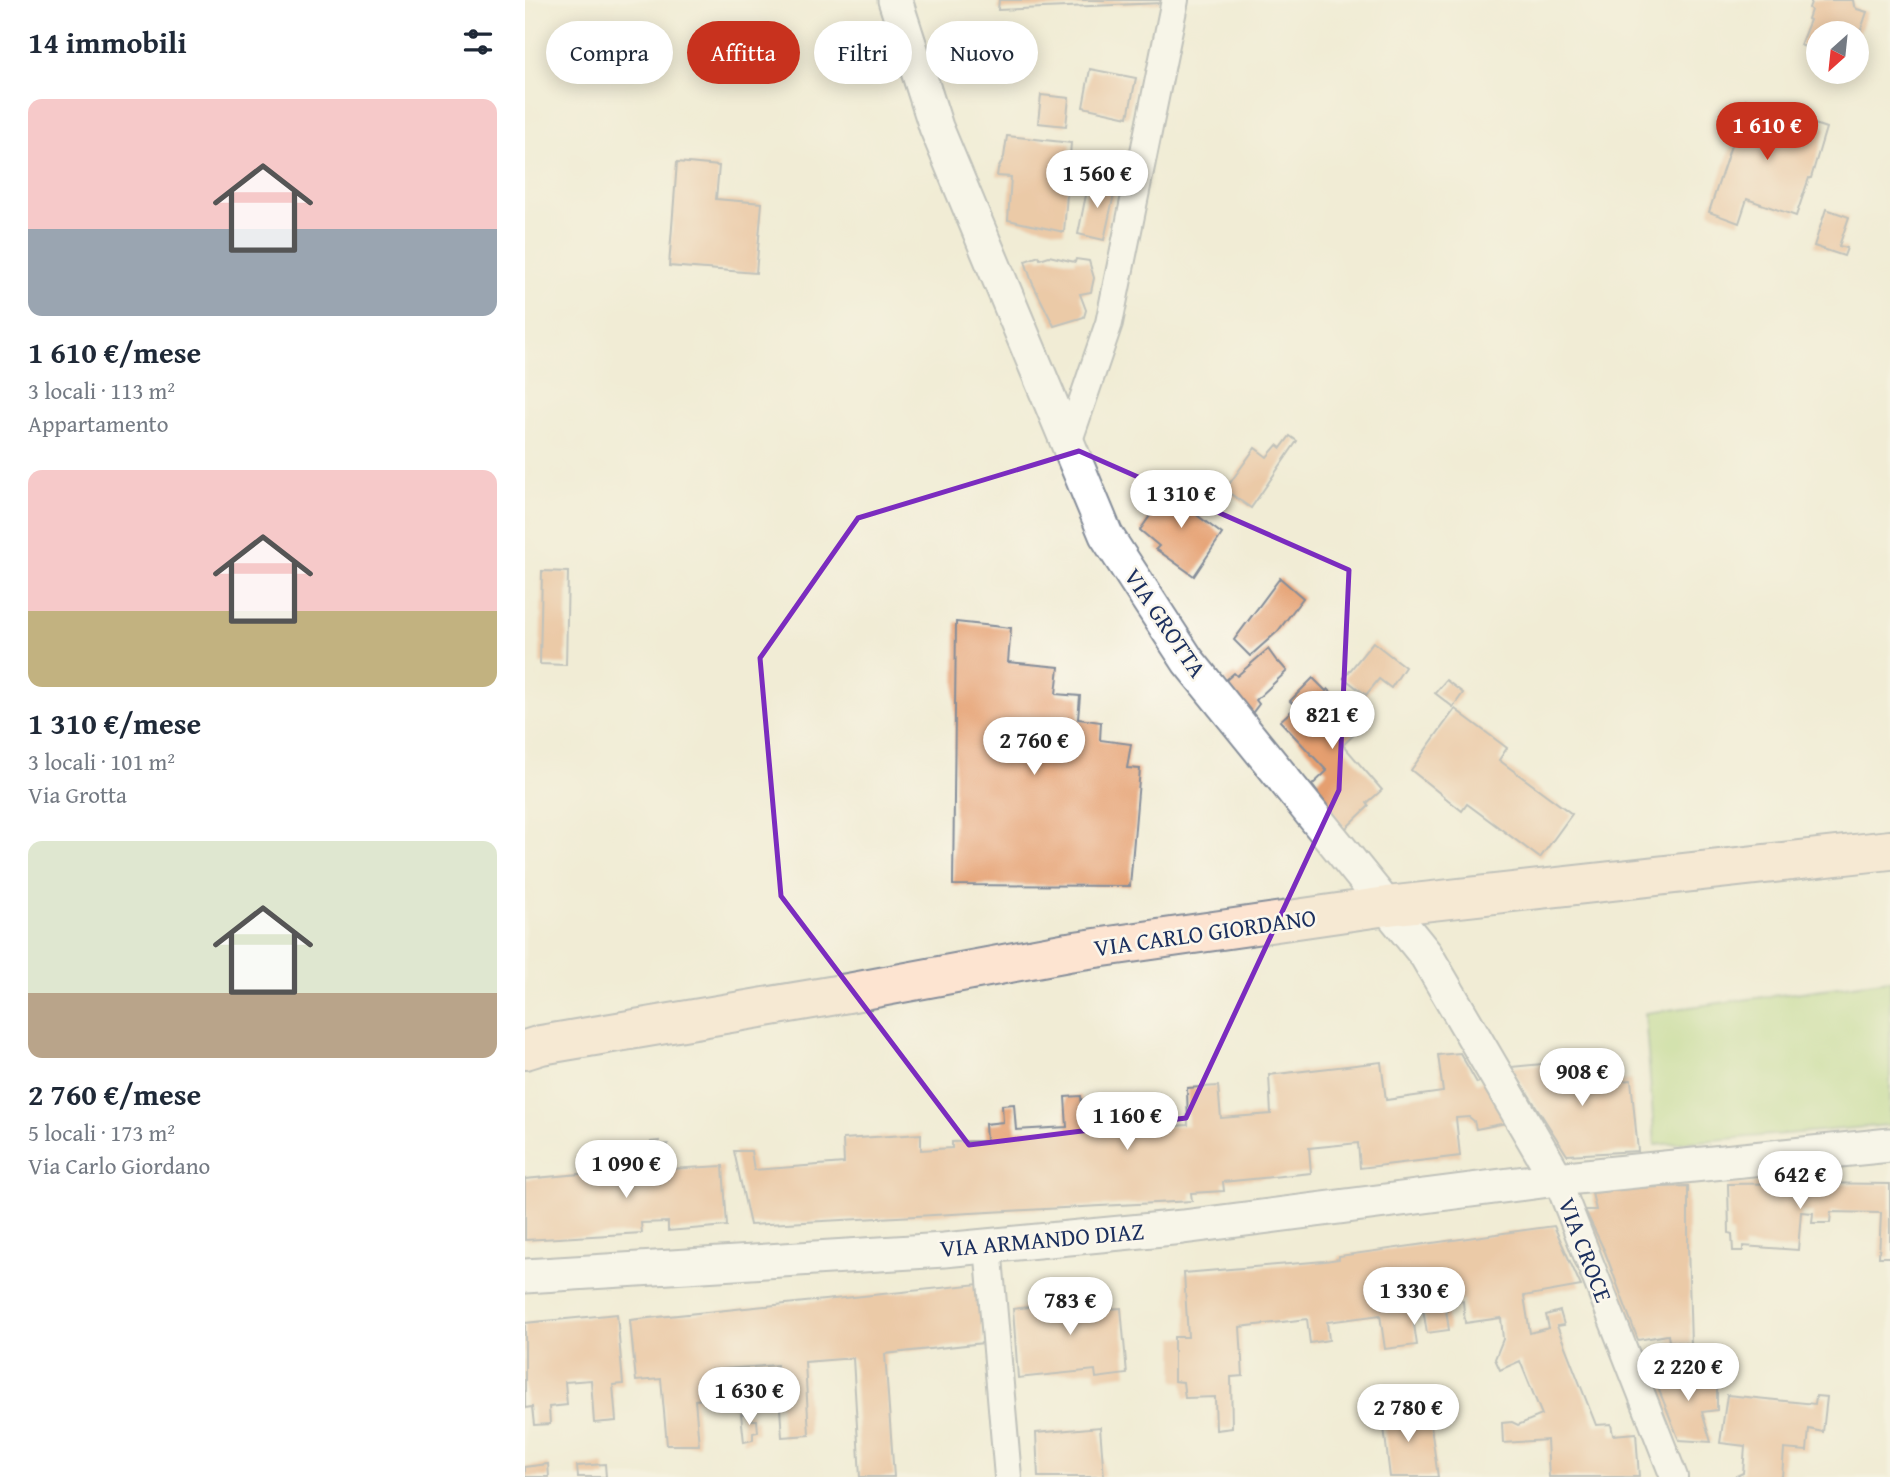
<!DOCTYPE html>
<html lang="it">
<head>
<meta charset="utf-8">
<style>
  body { margin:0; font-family:"Gentium Book Plus",serif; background:#f2f2f3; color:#1f2937; height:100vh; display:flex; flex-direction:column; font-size:26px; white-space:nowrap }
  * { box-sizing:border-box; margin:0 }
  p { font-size:23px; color:#747a83 }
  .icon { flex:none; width:38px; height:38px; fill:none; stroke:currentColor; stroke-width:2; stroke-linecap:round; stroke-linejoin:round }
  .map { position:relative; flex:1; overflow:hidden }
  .drawer { display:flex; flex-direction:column; background:#fff; width:525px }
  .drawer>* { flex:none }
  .banner { position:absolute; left:21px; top:21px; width:665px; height:63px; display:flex; gap:14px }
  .needle { width:46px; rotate:207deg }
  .buttons { position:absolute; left:1281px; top:21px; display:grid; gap:14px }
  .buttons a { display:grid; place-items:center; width:63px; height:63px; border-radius:50%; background:#fff; box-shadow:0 4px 18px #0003; font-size:35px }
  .price { position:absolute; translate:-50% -60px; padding:0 16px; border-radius:24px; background:#fff; color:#222; font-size:23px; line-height:46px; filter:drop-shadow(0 2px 4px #0008) }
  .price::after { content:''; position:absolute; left:50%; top:42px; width:21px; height:16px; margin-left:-10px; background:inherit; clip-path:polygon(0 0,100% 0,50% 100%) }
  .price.current { background:#c8321e; color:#fff }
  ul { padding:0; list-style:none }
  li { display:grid; align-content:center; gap:14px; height:371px; padding:0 28px }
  li span { display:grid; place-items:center; height:217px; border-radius:14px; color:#555 }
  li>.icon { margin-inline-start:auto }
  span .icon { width:126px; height:126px; fill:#fffc; stroke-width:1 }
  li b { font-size:30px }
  h2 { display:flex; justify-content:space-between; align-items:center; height:84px; padding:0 28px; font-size:30px }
  .tag { padding:0 24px; border-radius:32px; background:#fff; box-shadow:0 4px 18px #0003; font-size:24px; line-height:63px }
  .tag.current { background:#c8321e; color:#fff }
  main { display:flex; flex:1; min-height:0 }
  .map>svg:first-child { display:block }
  .green { fill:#b0d47e; stroke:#66826e; stroke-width:2 }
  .building { fill:#e59f6f }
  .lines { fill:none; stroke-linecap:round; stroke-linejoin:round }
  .minor-casing { stroke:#868e9a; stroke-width:30 }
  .tertiary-casing { stroke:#868e9a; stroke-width:37 }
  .secondary-casing { stroke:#868e9a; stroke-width:42 }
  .minor { stroke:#fff; stroke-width:26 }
  .tertiary { stroke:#fff; stroke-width:33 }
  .secondary { stroke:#fde4d1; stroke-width:38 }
  .marked { fill:none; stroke:#7b2cbf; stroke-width:5; stroke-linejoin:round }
  .labels { text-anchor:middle; stroke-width:5; stroke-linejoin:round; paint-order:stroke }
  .street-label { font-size:24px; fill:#1b2f5e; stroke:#fbf7ec }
</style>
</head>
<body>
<main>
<section class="drawer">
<h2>14 immobili<svg class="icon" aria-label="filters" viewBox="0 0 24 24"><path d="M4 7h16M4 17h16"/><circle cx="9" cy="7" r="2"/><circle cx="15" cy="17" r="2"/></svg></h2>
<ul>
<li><span style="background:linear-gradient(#f6c9c9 60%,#9aa5b1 0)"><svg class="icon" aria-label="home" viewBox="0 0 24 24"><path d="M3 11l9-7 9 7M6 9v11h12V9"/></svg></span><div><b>1 610 €/mese</b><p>3 locali · 113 m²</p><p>Appartamento</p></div></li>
<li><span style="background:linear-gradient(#f6c9c9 65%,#c2b280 0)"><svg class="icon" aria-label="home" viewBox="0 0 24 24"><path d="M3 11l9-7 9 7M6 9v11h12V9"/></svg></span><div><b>1 310 €/mese</b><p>3 locali · 101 m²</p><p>Via Grotta</p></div></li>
<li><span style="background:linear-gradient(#dfe7d0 70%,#b9a48a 0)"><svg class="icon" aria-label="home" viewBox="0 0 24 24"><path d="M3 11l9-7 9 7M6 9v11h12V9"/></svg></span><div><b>2 760 €/mese</b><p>5 locali · 173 m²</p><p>Via Carlo Giordano</p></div></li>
</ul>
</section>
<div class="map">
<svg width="1365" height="1477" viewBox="0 0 1365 1477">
  <rect width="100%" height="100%" fill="#fbf7ec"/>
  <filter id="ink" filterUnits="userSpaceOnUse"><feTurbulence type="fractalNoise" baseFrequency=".0143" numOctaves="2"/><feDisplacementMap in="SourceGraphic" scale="14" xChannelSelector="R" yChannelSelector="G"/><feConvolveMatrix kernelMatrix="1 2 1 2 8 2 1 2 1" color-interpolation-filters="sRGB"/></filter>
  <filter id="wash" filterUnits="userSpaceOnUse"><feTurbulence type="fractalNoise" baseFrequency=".00686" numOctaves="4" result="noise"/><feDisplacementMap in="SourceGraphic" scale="28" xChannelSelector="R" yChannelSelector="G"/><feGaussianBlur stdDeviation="1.57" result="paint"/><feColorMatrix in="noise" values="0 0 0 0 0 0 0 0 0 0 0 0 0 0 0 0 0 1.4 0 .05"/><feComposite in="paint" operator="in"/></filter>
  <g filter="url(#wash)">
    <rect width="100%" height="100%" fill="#f1ecd5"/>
    <path class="green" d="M1365 980V1125L1130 1145 1120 1013Z"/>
    <g id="blocks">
      <g class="building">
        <path d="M474 0H636V3L473 10Z"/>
        <path d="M1287 0H1328L1329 6 1332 9 1342 12 1332 41V33H1293V52L1275 45 1285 20 1283 19 1286 10 1284 8Z"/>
        <path d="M565 69 611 78 603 117 558 107Z"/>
        <path d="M516 95 544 98 541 126 513 123Z"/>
        <path d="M1221 100 1301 128 1286 178H1284L1271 216 1222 199 1214 223 1184 212Z"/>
        <path d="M482 136 546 143 539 232 483 220 486 177 472 176 473 169 479 157Z"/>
        <path d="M152 162 194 166 191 199 237 203 231 273 144 266Z"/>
        <path d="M564 180 591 185 579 240 553 234Z"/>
        <path d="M1301 209 1324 217 1314 246 1322 248 1319 256 1289 246Z"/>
        <path d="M514 256 515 259 524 256 550 262 551 259 564 261 569 278 566 292 555 294 561 310 559 317 529 326 507 282 500 261Z"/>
        <path d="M765 436 772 441 726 508 700 490 730 448 742 457 752 445 756 448Z"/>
        <path d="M651 479 670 494 661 507 697 534 669 576 631 549 634 546 615 530Z"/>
        <path d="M17 571 43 572 41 665 15 664Z"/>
        <path d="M755 578 778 598 753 631 725 656 709 640Z"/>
        <path d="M431 622 486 628 483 662 534 667 531 694 555 696 553 719 576 722 575 740 606 744 602 768 615 769 605 886 428 885Z"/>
        <path d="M848 642 880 667 866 688 854 679 841 695 819 678Z"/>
        <path d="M743 649 753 663 754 662 762 671 731 700 734 704 725 716 700 681 709 673 712 676Z"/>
        <path d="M788 678 801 691 803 689 838 726 818 745 857 790 842 803 844 806 820 829 787 785 802 771 755 721 771 707 765 701Z"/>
        <path d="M921 680 938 693 928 707 910 693Z"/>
        <path d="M930 709 982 748 974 760 1047 814 1015 858 942 804 937 811 886 770Z"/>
        <path d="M935 1053 952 1083 961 1079 981 1123 951 1129 949 1121 944 1117 931 1118 935 1156 835 1168 833 1143 784 1148 786 1173 698 1182 699 1191 666 1193 667 1201 225 1225 209 1151H226L229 1170 319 1163 318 1139 396 1134V1150L427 1148V1142L461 1141 460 1124 478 1122 477 1105 489 1104 491 1130 542 1127 540 1097 556 1096 558 1121H572V1131L663 1125 662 1088 693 1086 696 1118 746 1114 744 1075 856 1062 861 1100 918 1092 913 1055Z"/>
        <path d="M1060 1060 1061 1084 1106 1080 1113 1151 1042 1155 986 1067Z"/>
        <path d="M134 1141V1145L143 1144 144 1169 198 1166 202 1226 143 1231V1222L116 1223 117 1233 0 1240V1179L121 1168V1148L126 1147V1142Z"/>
        <path d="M1276 1183 1365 1184V1257H1354L1356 1213 1306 1212 1305 1223H1287L1288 1213 1276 1212 1273 1250 1218 1246V1251H1208L1207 1234 1204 1233 1203 1184Z"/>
        <path d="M1163 1186V1245L1166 1344 1144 1341 1143 1335 1113 1340 1080 1252 1060 1210H1071L1067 1193 1111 1188Z"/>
        <path d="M1029 1226 1056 1286 999 1296 1005 1333 1024 1328 1021 1315 1035 1311 1039 1325 1032 1326 1071 1425 1086 1424 1088 1435 1111 1433 1114 1477H1024L1022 1440 978 1443 977 1423 987 1422 993 1425 1017 1415 995 1361 975 1370 970 1359 978 1339 976 1318 940 1323 938 1301 920 1303 924 1330 902 1333 898 1309 887 1311 892 1345 860 1349 855 1315 802 1322 804 1340 785 1343 782 1319 715 1327 718 1376 706 1377 707 1428 691 1430 690 1397 660 1398 658 1382 649 1381V1337H663L659 1273 800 1261 814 1259V1256Z"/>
        <path d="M454 1284 458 1343 360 1354 369 1477H335L328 1358 280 1362 284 1435 257 1437 252 1365 186 1370 190 1398 170 1400 174 1445H142L136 1379 111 1381 105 1320Z"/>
        <path d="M564 1284 567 1310 596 1308 602 1374 571 1378 570 1370 493 1378 488 1309 538 1303 536 1286Z"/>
        <path d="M92 1314 98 1384 88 1385 91 1421 69 1423 66 1380 40 1382 42 1405 24 1407 25 1424 9 1425 7 1407 0 1408V1323Z"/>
        <path d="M1126 1370 1192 1381V1410L1177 1412 1186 1442 1154 1440Z"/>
        <path d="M1202 1395 1290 1404 1291 1396 1302 1397 1298 1432 1284 1429 1282 1451 1259 1449 1257 1477H1209L1218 1473 1220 1446 1195 1443Z"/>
        <path d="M877 1398 880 1423 905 1420 913 1477H865L856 1402Z"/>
        <path d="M227 1413V1420H232L233 1432 228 1433V1440L219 1442 216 1414Z"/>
        <path d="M575 1427 579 1477H513L511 1433Z"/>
        <path d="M23 1464 24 1477H0V1467Z"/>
        <path d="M80 1464 81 1477H53L52 1466Z"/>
      </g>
    </g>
  </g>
  <g filter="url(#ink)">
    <use href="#blocks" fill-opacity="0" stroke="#868e9a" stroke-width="2"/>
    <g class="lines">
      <g class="minor-casing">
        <g id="minor">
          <path d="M543 443 584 323 650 0"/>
          <path d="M1032 1179 1149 1477"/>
          <path d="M463 1246 483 1477"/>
        </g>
      </g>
      <g class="tertiary-casing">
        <g id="tertiary">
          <path d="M370 0 411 127 581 535 663 661 901 955 1032 1179"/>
          <path d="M0 1276 419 1250 658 1227 1032 1179 1365 1145"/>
        </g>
      </g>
      <g class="secondary-casing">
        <path id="secondary" d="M0 1050 16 1045 323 993 543 952 862 906 1365 850"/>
      </g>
      <use href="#minor" class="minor"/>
      <use href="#tertiary" class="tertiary"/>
      <use href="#secondary" class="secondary"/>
    </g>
  </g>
  <path d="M0 0H1365V1477H0ZM554 451 824 570 814 790 661 1118 444 1145 256 896 235 658 333 518Z" fill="#f1ecd5" fill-opacity=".55" fill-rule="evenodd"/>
  <path class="marked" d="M554 451 824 570 814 790 661 1118 444 1145 256 896 235 658 333 518Z"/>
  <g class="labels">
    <g class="street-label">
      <text transform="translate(640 623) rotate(56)" y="8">VIA GROTTA</text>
      <text transform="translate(680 933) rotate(-8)" y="8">VIA CARLO GIORDANO</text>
      <text transform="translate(517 1240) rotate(-5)" y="8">VIA ARMANDO DIAZ</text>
      <text transform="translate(1060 1250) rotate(69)" y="8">VIA CROCE</text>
    </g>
  </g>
</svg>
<div class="buttons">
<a><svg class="needle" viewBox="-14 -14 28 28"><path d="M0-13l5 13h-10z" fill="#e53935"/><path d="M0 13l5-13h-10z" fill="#747a83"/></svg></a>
</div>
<b class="price current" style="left:1242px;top:162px">1 610 €</b>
<b class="price" style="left:572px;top:210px">1 560 €</b>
<b class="price" style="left:656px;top:530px">1 310 €</b>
<b class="price" style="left:807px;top:751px">821 €</b>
<b class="price" style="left:509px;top:777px">2 760 €</b>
<b class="price" style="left:1057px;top:1108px">908 €</b>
<b class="price" style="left:602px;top:1152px">1 160 €</b>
<b class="price" style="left:101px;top:1200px">1 090 €</b>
<b class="price" style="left:1275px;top:1211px">642 €</b>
<b class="price" style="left:889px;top:1327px">1 330 €</b>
<b class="price" style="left:545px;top:1337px">783 €</b>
<b class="price" style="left:1163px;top:1403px">2 220 €</b>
<b class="price" style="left:224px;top:1427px">1 630 €</b>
<b class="price" style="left:883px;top:1444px">2 780 €</b>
<div class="banner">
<a class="tag">Compra</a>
<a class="tag current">Affitta</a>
<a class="tag">Filtri</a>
<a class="tag">Nuovo</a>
</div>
</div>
</main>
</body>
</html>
